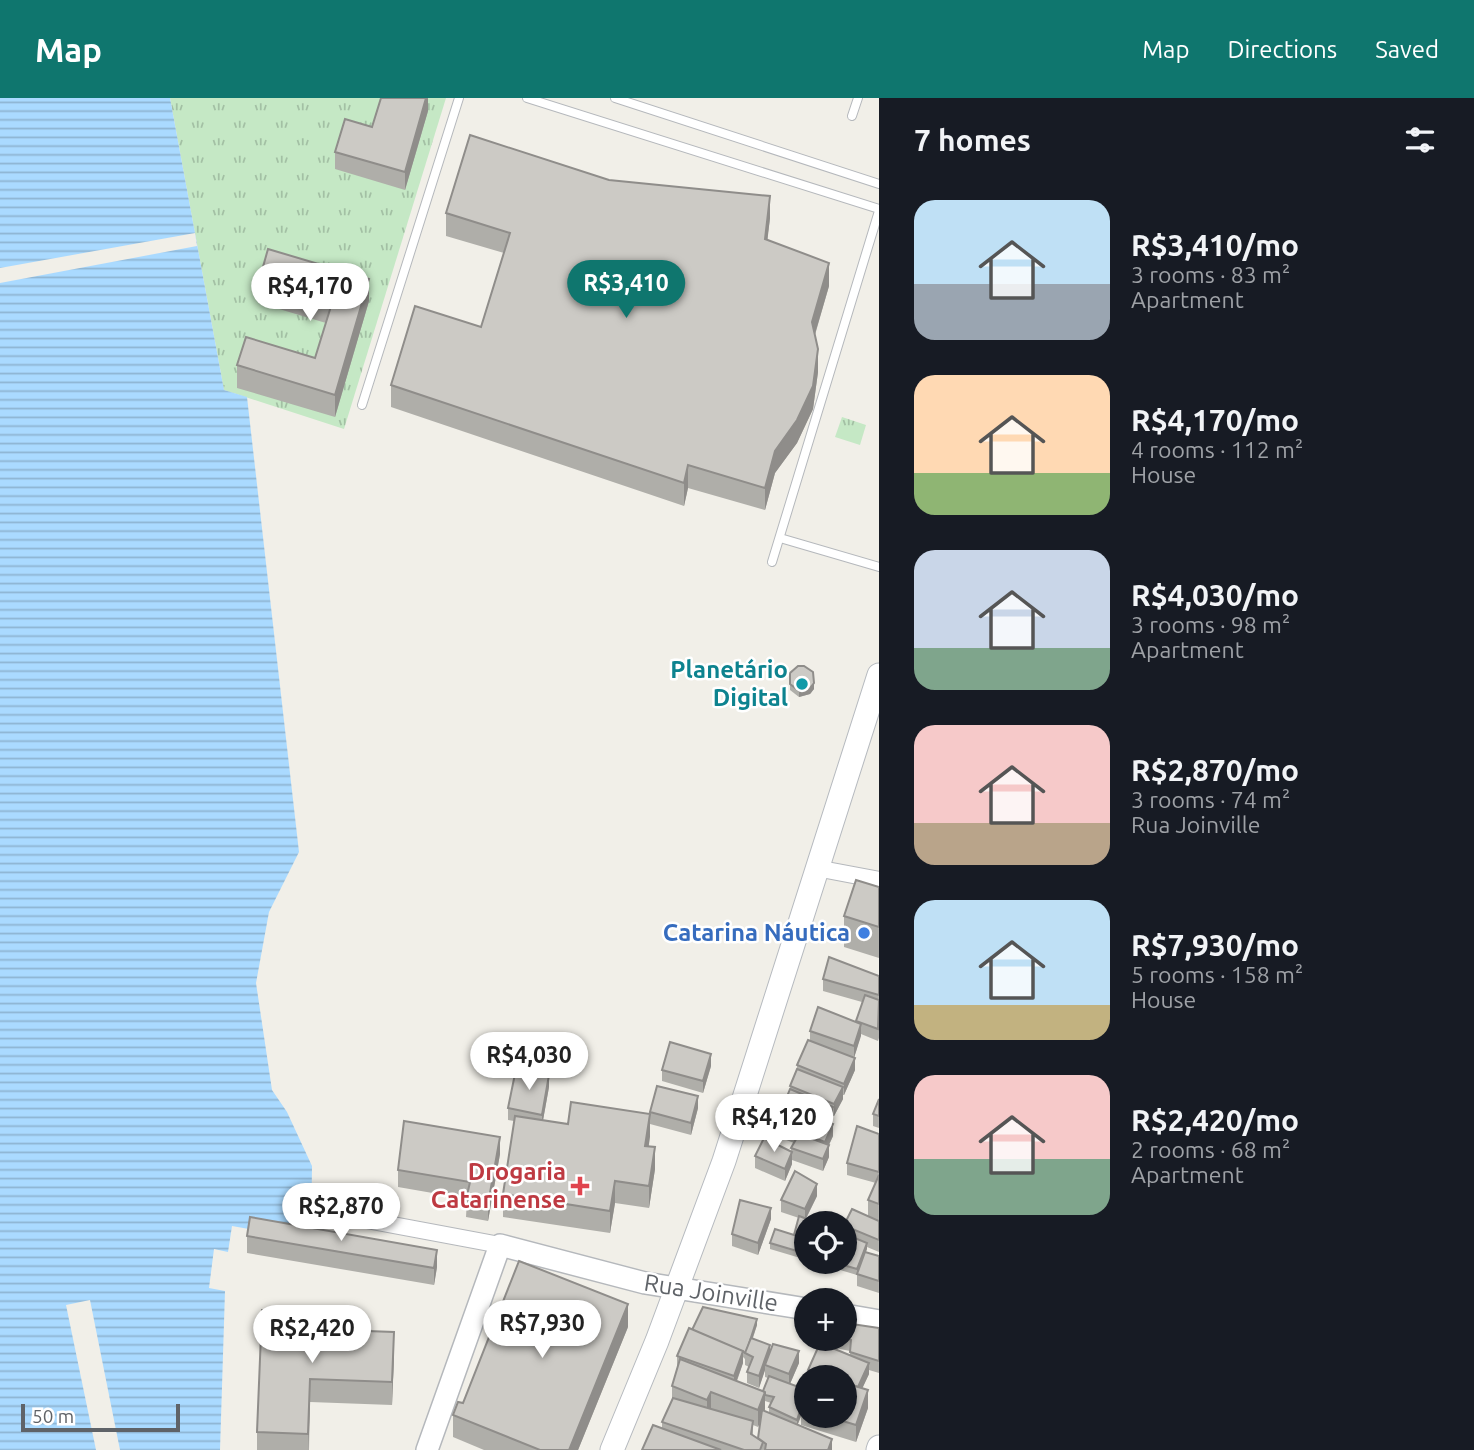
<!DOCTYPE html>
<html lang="en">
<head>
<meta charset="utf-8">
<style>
  body { margin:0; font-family:Ubuntu,sans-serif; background:#20242c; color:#f1f3f6; height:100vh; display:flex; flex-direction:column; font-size:26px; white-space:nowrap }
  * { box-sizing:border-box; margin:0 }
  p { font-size:23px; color:#9ea1a6 }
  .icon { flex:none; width:38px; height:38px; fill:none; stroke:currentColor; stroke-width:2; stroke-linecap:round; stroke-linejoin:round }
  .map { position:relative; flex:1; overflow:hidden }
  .sheet { display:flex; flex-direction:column; background:#171b24; width:595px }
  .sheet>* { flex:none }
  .controls { position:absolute; left:794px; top:1113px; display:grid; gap:14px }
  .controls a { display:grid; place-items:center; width:63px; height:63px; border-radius:50%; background:#171b24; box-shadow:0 2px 5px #0004; font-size:35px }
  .scale { position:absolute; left:21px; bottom:18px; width:159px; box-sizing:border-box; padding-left:7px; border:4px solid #5f6368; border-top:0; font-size:19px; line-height:24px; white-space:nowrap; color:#5f6368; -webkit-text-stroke:5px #fff; paint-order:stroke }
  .price { position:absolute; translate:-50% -60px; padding:0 16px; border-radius:24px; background:#fff; color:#222; font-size:23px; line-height:46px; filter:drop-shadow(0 2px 4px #0008) }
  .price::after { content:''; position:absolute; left:50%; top:42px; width:21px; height:16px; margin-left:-10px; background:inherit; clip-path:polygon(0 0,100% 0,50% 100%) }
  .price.on { background:#0f766e; color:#fff }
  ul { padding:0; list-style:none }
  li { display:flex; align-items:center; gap:21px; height:175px; padding:0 35px }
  li span { display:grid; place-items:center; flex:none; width:196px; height:140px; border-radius:21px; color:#555 }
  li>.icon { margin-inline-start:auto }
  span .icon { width:84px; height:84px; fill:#fffc; stroke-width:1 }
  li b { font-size:30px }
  h2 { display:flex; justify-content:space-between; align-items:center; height:84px; padding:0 35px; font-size:30px }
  header { display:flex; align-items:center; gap:42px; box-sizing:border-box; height:98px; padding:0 35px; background:#0f766e; color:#fff }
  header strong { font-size:33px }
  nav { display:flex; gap:38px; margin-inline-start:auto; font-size:24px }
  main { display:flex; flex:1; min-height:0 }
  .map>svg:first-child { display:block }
  .grass { fill:url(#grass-tufts) }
  .water { fill:url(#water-rules) }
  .pier { fill:#f1efe8 }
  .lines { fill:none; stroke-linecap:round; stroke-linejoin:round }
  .service-casing { stroke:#b5b8bc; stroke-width:10 }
  .minor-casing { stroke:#b5b8bc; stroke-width:18 }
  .tertiary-casing { stroke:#b5b8bc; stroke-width:24 }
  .secondary-casing { stroke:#b6babf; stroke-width:25 }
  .service { stroke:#fff; stroke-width:8 }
  .minor { stroke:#fff; stroke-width:16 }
  .tertiary { stroke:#fff; stroke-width:21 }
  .secondary { stroke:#fff; stroke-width:23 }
  .wall { fill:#afaea9; fill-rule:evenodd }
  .shaded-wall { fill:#8f8d8a }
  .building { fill:#cccac5; stroke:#8f8d8a; stroke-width:2 }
  .culture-dot { fill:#0f9aa8; stroke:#fff; stroke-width:2.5 }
  .shop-dot { fill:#3f7fe0; stroke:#fff; stroke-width:2.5 }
  .health-dot { fill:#e0444e; stroke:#fff; stroke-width:2.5 }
  .labels { text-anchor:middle; stroke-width:5; stroke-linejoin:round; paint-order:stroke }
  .culture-label { font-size:24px; font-weight:bold; fill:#0d838f; stroke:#fff; text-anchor:end }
  .shop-label { font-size:24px; font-weight:bold; fill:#366cbe; stroke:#fff; text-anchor:end }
  .health-label { font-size:24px; font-weight:bold; fill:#be3a42; stroke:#fff; text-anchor:end }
  .street-label { font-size:24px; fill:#5f6368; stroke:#fff }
</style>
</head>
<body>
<header>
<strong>Map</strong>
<nav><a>Map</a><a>Directions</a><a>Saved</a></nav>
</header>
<main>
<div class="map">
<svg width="879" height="1352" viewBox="0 0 879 1352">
  <defs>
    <pattern id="grass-tufts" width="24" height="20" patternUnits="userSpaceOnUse" patternTransform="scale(1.75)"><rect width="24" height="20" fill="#c5e8c5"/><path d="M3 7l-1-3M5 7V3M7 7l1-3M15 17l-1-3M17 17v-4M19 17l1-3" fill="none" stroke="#a3c0a4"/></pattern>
    <pattern id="water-rules" width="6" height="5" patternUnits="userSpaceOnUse" patternTransform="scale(1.75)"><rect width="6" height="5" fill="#aadaff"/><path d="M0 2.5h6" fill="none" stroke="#8eb4d2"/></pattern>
  </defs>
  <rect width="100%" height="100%" fill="#f1efe8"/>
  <g class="grass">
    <path d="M170 0H446L344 331 224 292Z"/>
    <path d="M842 319 866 327 860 347 835 339Z"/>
  </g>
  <path class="water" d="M0 0H170L224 292 247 299 299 754 269 814 256 885 272 992 287 1014 312 1068 311 1142 232 1128 228 1154 214 1151 209 1190 225 1193 220 1352H0Z"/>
  <g class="pier">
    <path d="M195 135 197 148 0 185V170Z"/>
    <path d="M90 1202 120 1352H96L66 1207Z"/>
  </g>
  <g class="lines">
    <g class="service-casing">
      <g id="service">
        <path d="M527 0 879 111"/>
        <path d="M615 0 879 86"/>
        <path d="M852 18 858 0"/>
        <path d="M362 307 459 0"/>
        <path d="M780 440 879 469"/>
        <path d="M772 464 879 113"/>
      </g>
    </g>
    <g class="minor-casing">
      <g id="minor">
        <path d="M816 770 879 782"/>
        <path d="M329 1115 500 1147"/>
      </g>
    </g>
    <g class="tertiary-casing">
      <g id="tertiary">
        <path d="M845 1217 879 1223"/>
        <path d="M427 1352 500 1147 645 1185 807 1211"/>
      </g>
    </g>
    <g class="secondary-casing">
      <g id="secondary">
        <path d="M612 1352 657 1243 724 1063 879 577"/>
        <path d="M878 1352 879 1349"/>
      </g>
    </g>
    <use href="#service" class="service"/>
    <use href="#minor" class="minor"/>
    <use href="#tertiary" class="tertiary"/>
    <use href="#secondary" class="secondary"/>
  </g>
  <g class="wall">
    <path d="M428 0V13L405 92 335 71V54L372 29Z"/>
    <path d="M609 82 770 120 767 142 829 188 815 237 818 274 813 311 797 345 775 375 765 412 688 390 684 408 391 309V287L481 229 504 155 446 138V115Z"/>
    <path d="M259 183 369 203 335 319 237 290V267L315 260 326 225 259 205Z"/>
    <path d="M790 575 814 591 810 596 799 599 790 592Z"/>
    <path d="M879 789V860L844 849V818Z"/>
    <path d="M879 878V940L878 943 861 936 854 960 855 972 844 997H843V1001L834 1018H833V1020L830 1025 833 1038 829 1047V1059L823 1073 792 1062V1066L785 1083 755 1070V1058L791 1053V1050L794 1045 768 1035V1023L784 1006 790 991V988L797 971V967L810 942V933L856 925 862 904 823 893V881Z"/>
    <path d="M711 968 703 995 662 983V972Z"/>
    <path d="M549 989 543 1022 568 1026 650 1016V1014L698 1010 691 1037 650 1026 649 1048 655 1071 649 1110 615 1105 610 1135 503 1119V1096L514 1023 508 1022V1010Z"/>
    <path d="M879 1001V1030L873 1028V1016Z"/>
    <path d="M879 1036V1154L867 1149 866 1154 879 1158V1195L857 1188V1176L859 1172 857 1177 813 1164H845V1125L868 1118V1102L876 1085 847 1077V1065Z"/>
    <path d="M500 1056 488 1123 466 1119 467 1101 398 1089V1072Z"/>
    <path d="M817 1098 806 1121 807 1125V1162L770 1151V1145L794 1137 799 1120 781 1114V1102Z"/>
    <path d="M771 1121 758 1157 732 1148V1136Z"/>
    <path d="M247 1138 437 1169 434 1187 247 1155Z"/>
    <path d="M757 1227 753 1240 770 1255 799 1265 790 1286 807 1292V1318H845V1279H808V1272L829 1248V1241H845L879 1230V1275L869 1272V1276L862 1290 868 1310 856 1344 801 1327V1318L798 1326 832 1352H642L662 1330V1324L672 1303V1288L677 1270V1258L692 1232ZM830 1249 850 1253V1257ZM743 1259 745 1261V1267L749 1269 747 1274V1285L759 1290 765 1272V1279L768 1280 763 1293 737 1283 743 1265ZM765 1303 771 1305 769 1309V1315L765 1313ZM761 1321 758 1340V1341L753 1338V1327L758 1329Z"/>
    <path d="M628 1229 578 1352H484L453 1339V1317L463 1305Z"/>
    <path d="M313 1231 394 1256 392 1307 310 1304 309 1352H257V1334Z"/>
  </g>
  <g class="shaded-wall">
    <path d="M426 0H428V13L405 92V74Z"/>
    <path d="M770 98V120L765 163V141Z"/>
    <path d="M829 165V188L812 246V224Z"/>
    <path d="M369 181V203L335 319V297Z"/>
    <path d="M818 251V274L813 311 797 345 775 375 765 412V390L775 353Z"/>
    <path d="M688 367V390L684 408V385Z"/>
    <path d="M814 585V591L810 596 799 599V593Z"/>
    <path d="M861 926V938L854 960V948Z"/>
    <path d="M711 956V968L703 995V983Z"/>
    <path d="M855 960V972L844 997V986Z"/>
    <path d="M549 977V989L542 1028V1017Z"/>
    <path d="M843 989V1001L834 1018V1006Z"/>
    <path d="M698 998V1010L691 1037V1025Z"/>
    <path d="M833 1009V1020L825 1033V1021Z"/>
    <path d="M650 1016V1039L645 1070V1048Z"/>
    <path d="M833 1026V1038L825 1055V1044Z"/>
    <path d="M500 1039V1056L488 1123V1106Z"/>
    <path d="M829 1047V1059L823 1073V1061Z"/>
    <path d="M655 1049V1071L649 1110V1088Z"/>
    <path d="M792 1054V1066L785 1083V1071Z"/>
    <path d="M615 1083V1105L610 1135V1113Z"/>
    <path d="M817 1086V1098L805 1122V1111Z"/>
    <path d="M771 1110V1121L758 1157V1145Z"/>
    <path d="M867 1145V1151L857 1177V1171Z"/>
    <path d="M437 1152V1169L434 1187V1170Z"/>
    <path d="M628 1206V1229L578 1352H569Z"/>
    <path d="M757 1221V1227L747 1256 746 1255Z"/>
    <path d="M394 1234V1256L392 1307V1284Z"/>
    <path d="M770 1247V1259L765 1267V1272L759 1290V1278Z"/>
    <path d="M743 1253V1265L734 1290V1278Z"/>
    <path d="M799 1253V1265L789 1288V1276Z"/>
    <path d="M869 1265V1276L857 1302V1290Z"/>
    <path d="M310 1281V1304L308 1352V1336Z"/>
    <path d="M868 1292V1310L856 1344V1327Z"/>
    <path d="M711 1294V1311L707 1320V1302Z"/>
    <path d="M765 1294V1311L758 1329V1312Z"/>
    <path d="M801 1312V1318L797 1328V1322Z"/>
    <path d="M832 1341V1352H828Z"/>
  </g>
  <g class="building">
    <path d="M381 0H426L405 74 335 54 345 21 372 29Z"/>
    <path d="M470 37 609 82 770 98 765 141 829 165 812 224 818 251 813 288 797 322 775 353 765 390 688 367 684 385 391 287 415 208 481 229 510 135 446 115Z"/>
    <path d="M268 151 369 181 335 297 237 267 246 239 315 260 332 205 259 183Z"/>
    <path d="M798 568H804L813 574 814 585 810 590 799 593 790 586V575Z"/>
    <path d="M856 782 879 789V829L844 818Z"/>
    <path d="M829 859 879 878V897L823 881Z"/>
    <path d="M865 897 879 902 878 931 856 923Z"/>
    <path d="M818 909 861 926 854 948 810 933Z"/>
    <path d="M808 942 855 960 844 986 797 967Z"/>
    <path d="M670 944 711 956 703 983 662 972Z"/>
    <path d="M516 971 549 977 542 1017 508 1010Z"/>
    <path d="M797 971 843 989 834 1006 790 988Z"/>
    <path d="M657 988 698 998 691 1025 650 1014Z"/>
    <path d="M790 991 833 1009 825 1021 806 1015 833 1026 825 1044 768 1023 776 1003 784 1006Z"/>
    <path d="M879 1001V1018L873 1016Z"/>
    <path d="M571 1004 650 1016 645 1048 655 1049 649 1088 615 1083 610 1113 503 1096 515 1018 568 1026Z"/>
    <path d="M404 1023 500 1039 488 1106 466 1102 470 1084 398 1072Z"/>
    <path d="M857 1028 879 1036V1074L847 1065Z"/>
    <path d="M799 1036 829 1047 823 1061 791 1050Z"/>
    <path d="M764 1040 792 1054 785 1071 755 1058Z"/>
    <path d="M795 1073 817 1086 805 1111 781 1102Z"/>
    <path d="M879 1077V1106L868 1102Z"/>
    <path d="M740 1102 771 1110 758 1145 732 1136Z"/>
    <path d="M852 1111 879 1123V1142L845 1128V1125Z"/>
    <path d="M799 1118 818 1125H807V1156L770 1145 775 1131 794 1137Z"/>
    <path d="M250 1119 437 1152 434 1170 247 1138Z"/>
    <path d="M845 1136 867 1145 857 1171 833 1164H845Z"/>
    <path d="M865 1154 879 1158V1183L857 1176Z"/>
    <path d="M519 1163 628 1206 569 1352H540L453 1317 458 1304 463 1305Z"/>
    <path d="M703 1209 757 1221 746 1255 692 1232Z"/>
    <path d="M262 1212 313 1214 312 1231 394 1234 392 1284 310 1281 308 1336 257 1334Z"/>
    <path d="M845 1225 879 1230V1263L850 1254 851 1242 845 1240Z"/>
    <path d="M689 1230 743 1253 734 1278 677 1258Z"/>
    <path d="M751 1240 770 1247 759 1278 747 1274 753 1259 745 1255Z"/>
    <path d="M820 1245 869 1265 858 1289 845 1285V1279H829L808 1272Z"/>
    <path d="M773 1246 799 1253 789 1276 765 1267Z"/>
    <path d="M680 1261 765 1294 758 1312 711 1294 707 1302 672 1288Z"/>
    <path d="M814 1274 829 1279H812Z"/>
    <path d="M769 1278 807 1292 797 1322 769 1309 774 1299 765 1297V1294L763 1293Z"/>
    <path d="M845 1285 868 1292 856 1327 826 1318H845Z"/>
    <path d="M807 1293V1312L801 1310Z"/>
    <path d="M673 1300 753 1323 751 1336 763 1344 760 1352H744L662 1324Z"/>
    <path d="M762 1312 832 1341 828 1352H765L766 1346 758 1340Z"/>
    <path d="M653 1327 721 1352H642Z"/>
  </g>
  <circle class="culture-dot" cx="802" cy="586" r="7"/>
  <circle class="shop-dot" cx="864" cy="835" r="7"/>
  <path class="health-dot" d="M576.5 1077.5h7v7h7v7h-7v7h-7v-7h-7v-7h7z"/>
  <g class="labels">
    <g class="culture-label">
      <text x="788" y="580">Planetário<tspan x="788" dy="28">Digital</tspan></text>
    </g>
    <g class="shop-label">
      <text x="850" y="843">Catarina Náutica</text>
    </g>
    <g class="health-label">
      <text x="566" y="1082">Drogaria<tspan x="566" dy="28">Catarinense</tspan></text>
    </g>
    <g class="street-label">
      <text transform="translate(711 1195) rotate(9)" y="8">Rua Joinville</text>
    </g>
  </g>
</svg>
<div class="controls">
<a><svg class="icon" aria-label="locate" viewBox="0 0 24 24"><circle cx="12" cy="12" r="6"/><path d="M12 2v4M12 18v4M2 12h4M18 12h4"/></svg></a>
<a>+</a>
<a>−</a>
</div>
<div class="scale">50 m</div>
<b class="price on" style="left:626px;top:222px">R$3,410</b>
<b class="price" style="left:310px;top:225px">R$4,170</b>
<b class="price" style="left:529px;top:994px">R$4,030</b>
<b class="price" style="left:774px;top:1056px">R$4,120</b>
<b class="price" style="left:341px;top:1145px">R$2,870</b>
<b class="price" style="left:542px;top:1262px">R$7,930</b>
<b class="price" style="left:312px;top:1267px">R$2,420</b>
</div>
<section class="sheet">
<h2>7 homes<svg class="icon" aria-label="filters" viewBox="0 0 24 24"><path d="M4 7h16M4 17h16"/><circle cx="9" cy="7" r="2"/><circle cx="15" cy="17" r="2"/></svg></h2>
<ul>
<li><span style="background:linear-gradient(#bfe0f5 60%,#9aa5b1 0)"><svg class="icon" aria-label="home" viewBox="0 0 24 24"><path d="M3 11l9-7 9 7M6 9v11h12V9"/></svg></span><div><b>R$3,410/mo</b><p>3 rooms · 83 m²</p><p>Apartment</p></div></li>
<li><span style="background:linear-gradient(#ffd9b3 70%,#8fb573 0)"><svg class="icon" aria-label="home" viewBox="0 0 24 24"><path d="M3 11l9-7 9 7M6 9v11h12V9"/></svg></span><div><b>R$4,170/mo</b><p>4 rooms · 112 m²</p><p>House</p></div></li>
<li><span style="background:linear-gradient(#c9d6e8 70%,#7fa58c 0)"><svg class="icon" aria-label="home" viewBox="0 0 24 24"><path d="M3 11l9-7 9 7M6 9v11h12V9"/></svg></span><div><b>R$4,030/mo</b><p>3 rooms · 98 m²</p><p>Apartment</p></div></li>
<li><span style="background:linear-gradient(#f6c9c9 70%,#b9a48a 0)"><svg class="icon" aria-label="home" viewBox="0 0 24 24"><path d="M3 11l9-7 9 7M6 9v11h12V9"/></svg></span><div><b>R$2,870/mo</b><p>3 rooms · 74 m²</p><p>Rua Joinville</p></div></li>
<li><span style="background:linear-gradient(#bfe0f5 75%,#c2b280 0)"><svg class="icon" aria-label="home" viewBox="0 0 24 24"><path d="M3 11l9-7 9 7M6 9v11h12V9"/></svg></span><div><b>R$7,930/mo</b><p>5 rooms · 158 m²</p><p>House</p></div></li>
<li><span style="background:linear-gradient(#f6c9c9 60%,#7fa58c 0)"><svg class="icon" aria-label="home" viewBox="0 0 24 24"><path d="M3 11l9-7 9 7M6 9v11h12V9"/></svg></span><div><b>R$2,420/mo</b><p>2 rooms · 68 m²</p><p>Apartment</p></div></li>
</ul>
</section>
</main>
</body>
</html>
